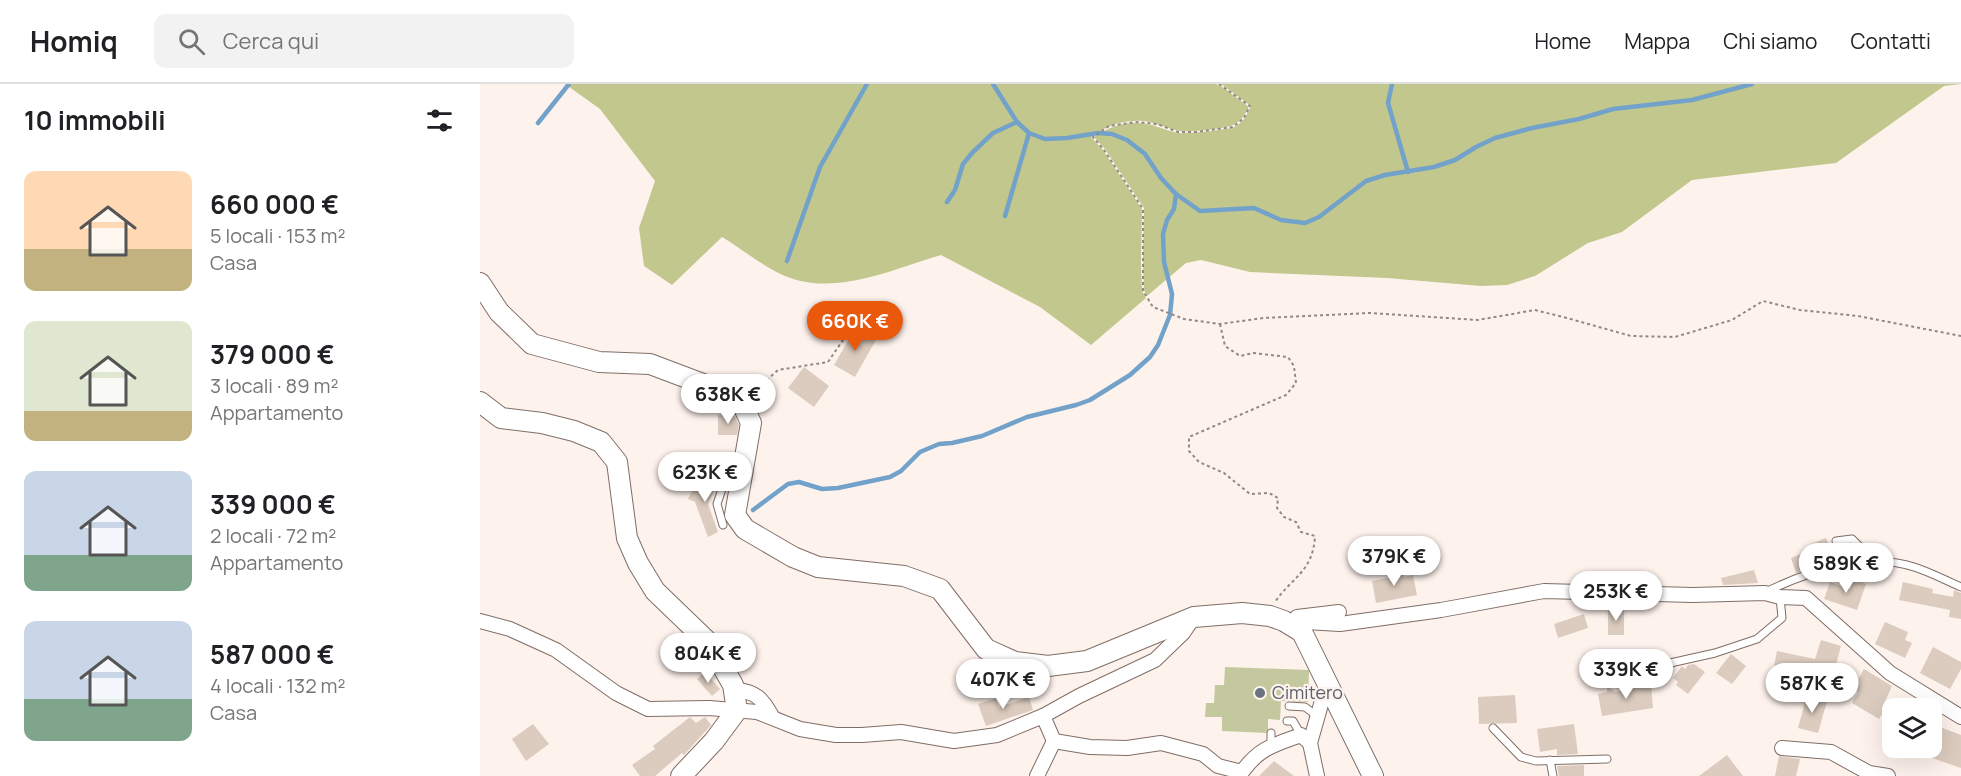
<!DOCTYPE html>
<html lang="it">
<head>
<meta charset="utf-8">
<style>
  body { margin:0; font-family:Manrope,sans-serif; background:#f2f2f2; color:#202124; height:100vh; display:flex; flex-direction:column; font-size:22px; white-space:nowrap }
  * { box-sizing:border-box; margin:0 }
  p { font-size:20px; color:#757577 }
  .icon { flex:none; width:33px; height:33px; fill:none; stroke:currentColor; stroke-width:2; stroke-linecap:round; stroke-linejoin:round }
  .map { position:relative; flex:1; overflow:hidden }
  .drawer { display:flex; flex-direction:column; background:#fff; width:480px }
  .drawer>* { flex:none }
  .fabs { position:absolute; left:1402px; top:614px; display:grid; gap:12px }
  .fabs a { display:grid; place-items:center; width:60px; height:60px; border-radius:12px; background:#fff; box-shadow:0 6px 24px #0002; font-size:30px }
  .price { position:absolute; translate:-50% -51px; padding:0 14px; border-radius:21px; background:#fff; color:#222; font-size:20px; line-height:39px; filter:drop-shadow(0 2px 3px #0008) }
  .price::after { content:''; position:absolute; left:50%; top:36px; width:18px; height:14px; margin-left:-9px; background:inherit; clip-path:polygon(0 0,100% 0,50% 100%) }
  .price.active { background:#ea580c; color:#fff }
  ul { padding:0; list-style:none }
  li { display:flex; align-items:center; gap:18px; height:150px; padding:0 24px }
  li span { display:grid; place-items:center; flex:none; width:168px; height:120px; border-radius:12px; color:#555 }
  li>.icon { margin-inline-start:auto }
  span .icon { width:72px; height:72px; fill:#fffc; stroke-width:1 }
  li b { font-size:26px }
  h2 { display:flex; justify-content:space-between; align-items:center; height:72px; padding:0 24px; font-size:26px }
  header { display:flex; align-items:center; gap:36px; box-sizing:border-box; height:84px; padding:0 30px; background:#fff; border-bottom:2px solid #e0e0e0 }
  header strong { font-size:28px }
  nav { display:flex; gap:33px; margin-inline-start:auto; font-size:21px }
  .search { width:420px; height:54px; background:#f2f2f2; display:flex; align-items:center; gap:15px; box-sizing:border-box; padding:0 21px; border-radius:12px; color:#757577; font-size:22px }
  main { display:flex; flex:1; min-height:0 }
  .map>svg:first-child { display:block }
  .green { fill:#c4c89e }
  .forest { fill:#c2c88d }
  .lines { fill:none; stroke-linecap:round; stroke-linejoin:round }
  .stream { stroke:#72a2c9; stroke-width:4.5 }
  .building { fill:#dcccbf }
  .lane-casing { stroke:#7f6e66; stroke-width:9 }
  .street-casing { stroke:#7f6e66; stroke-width:16 }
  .secondary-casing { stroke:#7f6e66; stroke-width:22 }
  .path { stroke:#918884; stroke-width:2; stroke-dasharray:3 3; stroke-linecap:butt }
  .lane { stroke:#fff; stroke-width:7 }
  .street { stroke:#fff; stroke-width:14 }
  .secondary { stroke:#fff; stroke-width:20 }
  .worship-dot { fill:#6b7280; stroke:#fef2ec; stroke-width:2 }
  .labels { text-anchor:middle; stroke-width:4.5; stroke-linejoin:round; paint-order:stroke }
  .worship-label { font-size:18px; fill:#5b616d; stroke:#fef2ec; text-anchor:start }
</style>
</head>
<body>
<header>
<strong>Homiq</strong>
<div class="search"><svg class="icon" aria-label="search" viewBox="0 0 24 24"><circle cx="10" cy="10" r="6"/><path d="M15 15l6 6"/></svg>Cerca qui</div>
<nav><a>Home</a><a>Mappa</a><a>Chi siamo</a><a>Contatti</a></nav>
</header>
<main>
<section class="drawer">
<h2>10 immobili<svg class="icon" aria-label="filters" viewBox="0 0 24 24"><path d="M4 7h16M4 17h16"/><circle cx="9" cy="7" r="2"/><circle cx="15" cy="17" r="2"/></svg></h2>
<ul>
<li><span style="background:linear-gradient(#ffd9b3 65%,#c2b280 0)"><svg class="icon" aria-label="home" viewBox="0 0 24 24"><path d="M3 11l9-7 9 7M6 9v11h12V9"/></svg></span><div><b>660 000 €</b><p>5 locali · 153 m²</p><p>Casa</p></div></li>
<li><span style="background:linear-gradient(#dfe7d0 75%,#c2b280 0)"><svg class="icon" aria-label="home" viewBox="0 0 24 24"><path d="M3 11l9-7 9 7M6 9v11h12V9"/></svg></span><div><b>379 000 €</b><p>3 locali · 89 m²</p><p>Appartamento</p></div></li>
<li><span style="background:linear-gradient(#c9d6e8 70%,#7fa58c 0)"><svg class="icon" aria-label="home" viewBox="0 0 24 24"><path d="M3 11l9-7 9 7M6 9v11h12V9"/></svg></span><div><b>339 000 €</b><p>2 locali · 72 m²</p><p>Appartamento</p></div></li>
<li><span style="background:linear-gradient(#c9d6e8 65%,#7fa58c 0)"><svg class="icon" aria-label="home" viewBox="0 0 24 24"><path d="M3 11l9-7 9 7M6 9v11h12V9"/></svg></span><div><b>587 000 €</b><p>4 locali · 132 m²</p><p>Casa</p></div></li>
</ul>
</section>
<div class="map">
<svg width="1481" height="692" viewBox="0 0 1481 692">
  <rect width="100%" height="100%" fill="#fef2ec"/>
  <path class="green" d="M745 583 829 586 828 618 801 617 800 636 788 635V649L742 647V633H725L726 619H734L735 601H744Z"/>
  <g class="forest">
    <path d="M85 0H736L744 4 769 23C765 30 762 36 755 40 748 45 709 48 700 47 684 44 670 35 654 37 637 38 625 43 611 53L623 66 662 125 661 178 662 207 666 214 611 261 560 223 461 171C413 185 355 213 305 192 285 184 262 165 242 153L192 201 164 182 159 144 175 97 120 25Z"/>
    <path d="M741 0H1481L1464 2 1356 79 1212 96 1142 148 1108 159 1055 192 1027 201 1001 202 907 194 770 188 721 176 706 179 667 212 664 206 663 178 664 124 625 65 614 53C627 44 641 38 658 39 672 39 684 46 698 49 707 50 748 46 754 43 763 39 767 31 771 22Z"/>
  </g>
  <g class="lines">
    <g class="stream">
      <path d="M513 0 537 38 549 49 565 55 587 54 618 49 632 50 647 56 665 70 681 94 696 110 720 127 774 124 801 136 825 139 839 133 886 97 905 91 954 83 975 76 996 63 1015 54 1052 44 1099 35 1133 25 1212 16 1272 0"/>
      <path d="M912 0 908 19 928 88"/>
      <path d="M58 39 89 0"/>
      <path d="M467 118 475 106 483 80 492 69 513 49 537 38"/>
      <path d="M525 132 549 49"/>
      <path d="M307 177 340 83 387 0"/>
      <path d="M273 426 308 400 319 398 342 405 358 404 410 393 421 387 440 368 459 360 472 359 502 352 547 333 596 321 610 316 650 291 670 273 678 261 690 231 692 210 684 178 683 150 687 136 694 125 696 110"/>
    </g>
  </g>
  <g class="building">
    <path d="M376 243 397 254 375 293 354 281Z"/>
    <path d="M324 283 349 302 334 323 308 304Z"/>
    <path d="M238 331H254L259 341 257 351H238Z"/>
    <path d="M220 392 237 401 228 420 238 448 228 453 215 418 208 415Z"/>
    <path d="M1346 454 1355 476 1316 489 1311 474 1333 465 1331 460Z"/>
    <path d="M922 483 924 493 933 491 937 511 896 519 892 497 911 493 910 486Z"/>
    <path d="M1274 486 1278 499 1243 501 1241 494Z"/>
    <path d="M1373 495 1386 500 1377 526 1344 515 1350 498 1370 505Z"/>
    <path d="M1423 498 1453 505 1452 509 1473 513 1474 506 1481 509V535L1469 533 1470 526 1419 516Z"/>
    <rect x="1128" y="525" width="16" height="26"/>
    <path d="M1104 530 1108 544 1078 554 1074 540Z"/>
    <path d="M1405 538 1428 548 1425 556 1432 559 1425 574 1395 560Z"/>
    <path d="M1341 556 1361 562 1353 592 1314 581 1310 597 1292 593 1297 567 1335 575Z"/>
    <path d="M1453 563 1481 578V585L1470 605 1440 589Z"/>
    <path d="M1251 570 1266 582 1252 600 1236 589Z"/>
    <path d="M1214 580 1225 588 1208 610 1196 601 1198 598 1193 594 1202 582 1205 585 1208 581Z"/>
    <path d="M1384 585 1412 602 1402 624 1405 625 1399 635 1372 619 1378 608 1373 605Z"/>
    <path d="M225 588 240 605 232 612 217 595Z"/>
    <path d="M1155 595 1165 602 1171 600 1173 624 1122 632 1118 610 1127 608V601L1135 608 1149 605Z"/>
    <path d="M1035 611 1037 639 999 640 998 613Z"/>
    <path d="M1327 611 1347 617 1338 649 1318 644Z"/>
    <path d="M549 613 553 626 506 642 498 620 516 614 519 623Z"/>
    <path d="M210 633 216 639 225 633 231 641 204 671 202 669 175 692H160L152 681 175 665 173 662Z"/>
    <path d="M53 640 69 660 46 677 32 655Z"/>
    <path d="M1094 640 1098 670 1077 671V665L1060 668 1057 645Z"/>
    <path d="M1452 640 1481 651V684L1452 674Z"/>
    <path d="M1247 671 1263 692H1219Z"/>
    <path d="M1299 672 1320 675 1316 692H1295Z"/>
    <path d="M794 677 814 692H779Z"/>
    <path d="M1104 681V692H1079L1077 682Z"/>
  </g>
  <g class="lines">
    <g class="lane-casing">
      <g id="lane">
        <path d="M243 441 237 420 243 402 258 377"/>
        <path d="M1356 457 1372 455 1381 464 1383 478"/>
        <path d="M1286 508C1328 487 1388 468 1434 483 1450 488 1465 496 1481 503"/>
        <path d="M1130 596 1177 582 1235 569 1277 555 1302 534 1300 513"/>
        <path d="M809 622 825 623 837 632"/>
        <path d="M807 637H813L821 651"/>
        <path d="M1013 644 1041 673 1056 677 1127 675"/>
        <path d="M791 649V663"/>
        <path d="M1070 676 1073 692"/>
      </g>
    </g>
    <g class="street-casing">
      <g id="street">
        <path d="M817 533 859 528"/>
        <path d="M0 537 30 545 76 566 136 609 168 625 229 624 277 628 320 645 356 651H382L421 648 474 657 517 651 563 632 599 612 675 576 703 549 713 534"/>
        <path d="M809 537 860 540 961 526 1064 507 1213 511 1285 509 1300 513 1326 514 1410 589 1481 633"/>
        <path d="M253 605C277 608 282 614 293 634"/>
        <path d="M563 632 574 657 610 663 647 664 681 659 723 670 738 682 762 688C779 664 794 661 821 651L830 659"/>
        <path d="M1302 664 1351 668 1389 689 1408 692"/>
        <path d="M557 692 574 657"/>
        <path d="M837 692 830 659 847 599"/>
      </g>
    </g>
    <g class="secondary-casing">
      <g id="secondary">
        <path d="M0 199 19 228 52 260 119 278 170 280 239 306 261 317 271 339 255 431 265 445 313 473 338 483 424 492 460 505 506 565 535 578 568 582 607 577 714 533 762 529 790 532 804 537 822 548 893 692"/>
        <path d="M0 318 21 334 62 339 94 347 121 358 137 378 147 454 158 479 175 507 229 559 253 601 257 626 234 657 201 692"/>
      </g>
    </g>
    <g class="path">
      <path d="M739 0 770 22 764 34 753 43 716 48H698L677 40 656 38 629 42 613 53 624 66 663 125V207L673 223 704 235 740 240 783 234 890 229 998 236 1055 226 1087 234 1151 252 1195 253 1252 236 1283 217 1320 226 1378 232 1481 252"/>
      <path d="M740 240 745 262 760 272 773 269 808 273 814 282 816 299 806 311 709 353V367L719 378 744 389 770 410 789 409 798 414 797 424 804 433 816 438 821 448 835 452C833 488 812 493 795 518"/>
      <path d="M273 308 298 286 348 278 365 253"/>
    </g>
    <use href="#lane" class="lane"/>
    <use href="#street" class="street"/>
    <use href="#secondary" class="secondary"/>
  </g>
  <circle class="worship-dot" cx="780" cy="609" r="6"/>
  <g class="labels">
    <g class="worship-label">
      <text x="792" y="615">Cimitero</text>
    </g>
  </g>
</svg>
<div class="fabs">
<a><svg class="icon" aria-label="layers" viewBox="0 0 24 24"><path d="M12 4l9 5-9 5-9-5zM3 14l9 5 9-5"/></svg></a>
</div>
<b class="price active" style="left:375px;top:268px">660K €</b>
<b class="price" style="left:248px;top:341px">638K €</b>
<b class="price" style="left:225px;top:419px">623K €</b>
<b class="price" style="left:914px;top:503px">379K €</b>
<b class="price" style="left:1366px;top:510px">589K €</b>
<b class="price" style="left:1136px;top:538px">253K €</b>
<b class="price" style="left:228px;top:600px">804K €</b>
<b class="price" style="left:1146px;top:616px">339K €</b>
<b class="price" style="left:523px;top:626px">407K €</b>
<b class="price" style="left:1332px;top:630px">587K €</b>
</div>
</main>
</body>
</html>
